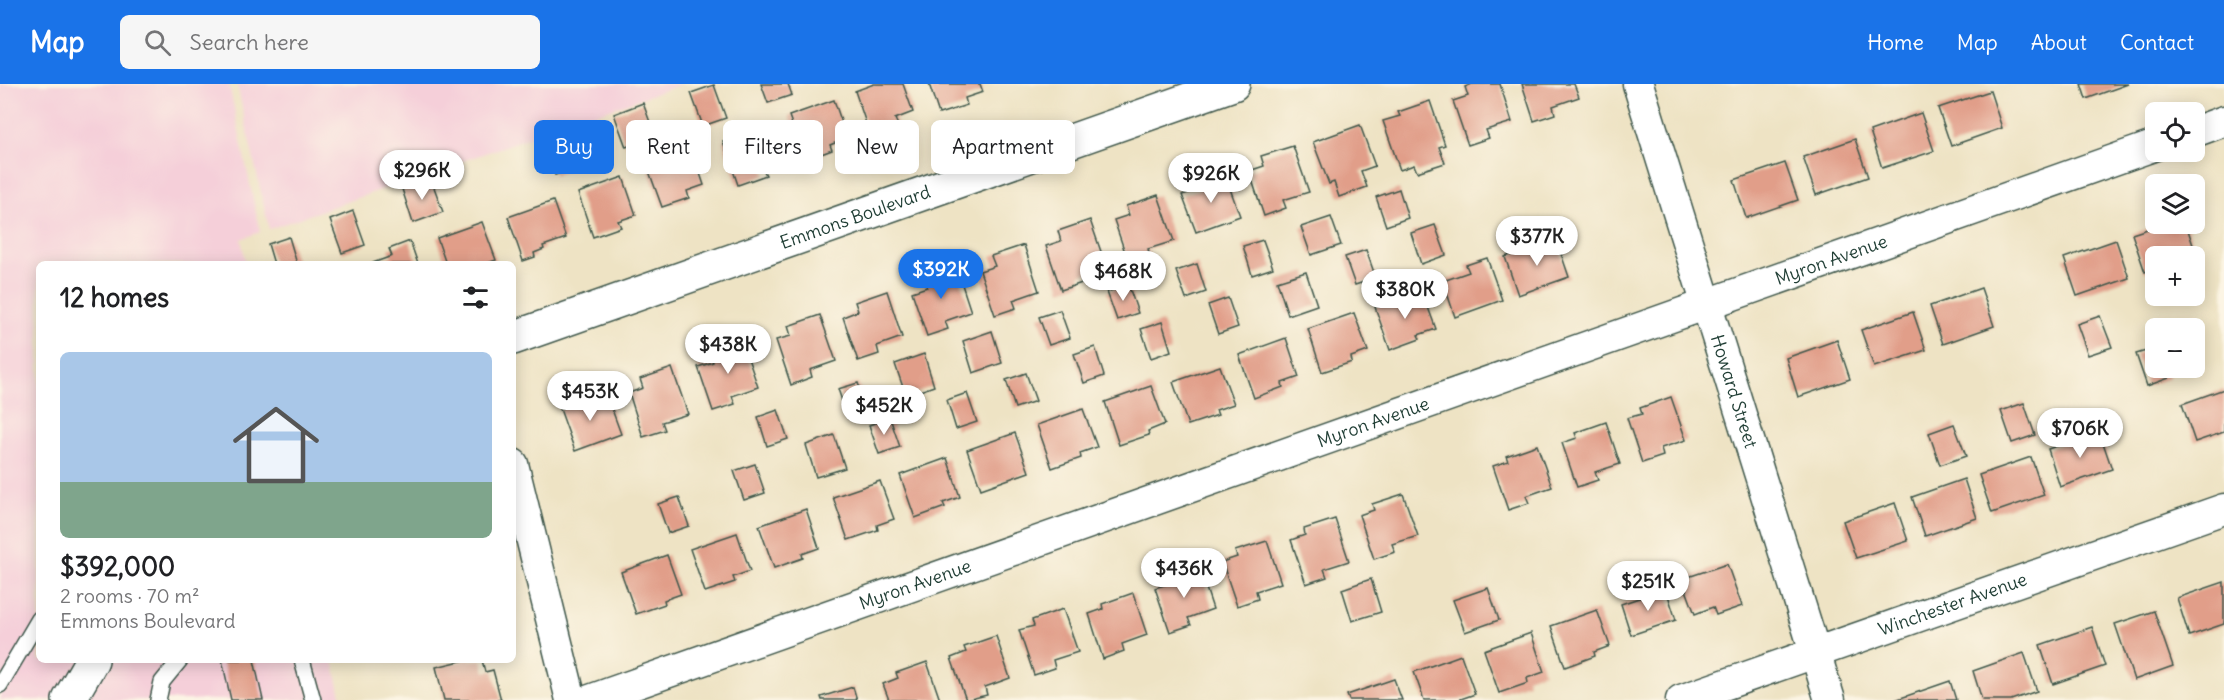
<!DOCTYPE html>
<html lang="en">
<head>
<meta charset="utf-8">
<style>
  body { margin:0; font-family:Delius,sans-serif; background:#f6f6f6; color:#202124; height:100vh; display:flex; flex-direction:column; font-size:22px; white-space:nowrap }
  * { box-sizing:border-box; margin:0 }
  p { font-size:20px; color:#757577 }
  .icon { flex:none; width:33px; height:33px; fill:none; stroke:currentColor; stroke-width:2; stroke-linecap:round; stroke-linejoin:round }
  .map { position:relative; flex:1; overflow:hidden }
  .side { position:absolute; left:36px; top:177px; width:480px; height:402px; display:flex; flex-direction:column; background:#fff; border-radius:9px; box-shadow:0 3px 15px #0003 }
  .side>* { flex:none }
  .top-card { position:absolute; left:534px; top:36px; width:570px; height:54px; display:flex; gap:12px }
  .buttons { position:absolute; left:2145px; top:18px; display:grid; gap:12px }
  .buttons a { display:grid; place-items:center; width:60px; height:60px; border-radius:9px; background:#fff; box-shadow:0 3px 15px #0003; font-size:30px }
  .price { position:absolute; translate:-50% -51px; padding:0 14px; border-radius:21px; background:#fff; color:#222; font-size:20px; line-height:39px; filter:drop-shadow(0 2px 3px #0008) }
  .price::after { content:''; position:absolute; left:50%; top:36px; width:18px; height:14px; margin-left:-9px; background:inherit; clip-path:polygon(0 0,100% 0,50% 100%) }
  .price.current { background:#1a73e8; color:#fff }
  ul { padding:0; list-style:none }
  li { display:grid; align-content:center; gap:12px; height:318px; padding:0 24px }
  li+li { border-top:2px solid #e0e0e0 }
  li span { display:grid; place-items:center; height:186px; border-radius:9px; color:#555 }
  li>.icon { margin-inline-start:auto }
  span .icon { width:108px; height:108px; fill:#fffc; stroke-width:1 }
  li b { font-size:26px }
  h2 { display:flex; justify-content:space-between; align-items:center; height:72px; padding:0 24px; font-size:26px }
  .tag { padding:0 21px; border-radius:9px; background:#fff; box-shadow:0 3px 15px #0003; font-size:21px; line-height:54px }
  .tag.current { background:#1a73e8; color:#fff }
  header { display:flex; align-items:center; gap:36px; box-sizing:border-box; height:84px; padding:0 30px; background:#1a73e8; color:#fff }
  header strong { font-size:28px }
  nav { display:flex; gap:33px; margin-inline-start:auto; font-size:21px }
  .search { width:420px; height:54px; background:#f6f6f6; display:flex; align-items:center; gap:15px; box-sizing:border-box; padding:0 21px; border-radius:9px; color:#757577; font-size:22px }
  .map>svg:first-child { display:block }
  .built { fill:#f5cfd9 }
  .building { fill:#e19e89 }
  .lines { fill:none; stroke-linecap:round; stroke-linejoin:round }
  .service-casing { stroke:#3e564a; stroke-width:18 }
  .minor-casing { stroke:#3e564a; stroke-width:33 }
  .tertiary-casing { stroke:#3e564a; stroke-width:36 }
  .service { stroke:#fff; stroke-width:15 }
  .minor { stroke:#fff; stroke-width:30 }
  .tertiary { stroke:#fff; stroke-width:33 }
  .labels { text-anchor:middle; stroke-width:5; stroke-linejoin:round; paint-order:stroke }
  .street-label { font-size:18px; fill:#1f3d34; stroke:#fcf5e5 }
</style>
</head>
<body>
<header>
<strong>Map</strong>
<div class="search"><svg class="icon" aria-label="search" viewBox="0 0 24 24"><circle cx="10" cy="10" r="6"/><path d="M15 15l6 6"/></svg>Search here</div>
<nav><a>Home</a><a>Map</a><a>About</a><a>Contact</a></nav>
</header>
<div class="map">
<svg width="2224" height="616" viewBox="0 0 2224 616">
  <rect width="100%" height="100%" fill="#fcf5e5"/>
  <filter id="ink" filterUnits="userSpaceOnUse"><feTurbulence type="fractalNoise" baseFrequency=".0167" numOctaves="2"/><feDisplacementMap in="SourceGraphic" scale="12" xChannelSelector="R" yChannelSelector="G"/><feConvolveMatrix kernelMatrix="1 2 1 2 8 2 1 2 1" color-interpolation-filters="sRGB"/></filter>
  <filter id="wash" filterUnits="userSpaceOnUse"><feTurbulence type="fractalNoise" baseFrequency=".008" numOctaves="4" result="noise"/><feDisplacementMap in="SourceGraphic" scale="24" xChannelSelector="R" yChannelSelector="G"/><feGaussianBlur stdDeviation="1.35" result="paint"/><feColorMatrix in="noise" values="0 0 0 0 0 0 0 0 0 0 0 0 0 0 0 0 0 1.4 0 .05"/><feComposite in="paint" operator="in"/></filter>
  <g filter="url(#wash)">
    <rect width="100%" height="100%" fill="#eee3c4"/>
    <g class="built">
      <path d="M0 0H229L260 148 241 155 246 180H39V576H333L342 616H0Z"/>
      <path d="M237 0H682L269 145Z"/>
    </g>
    <g id="blocks">
      <g class="building">
        <path d="M761 0H788L792 11 768 19Z"/>
        <path d="M874 0H903L913 28 895 35 898 41 870 51 855 7Z"/>
        <path d="M929 0H980L983 8 965 14 967 21 939 30Z"/>
        <path d="M1472 0H1500L1512 38 1486 46 1489 54 1468 61 1453 17 1468 12 1465 3Z"/>
        <path d="M1522 0H1574L1579 13 1553 22 1555 30 1534 37Z"/>
        <path d="M2081 0H2128L2086 15Z"/>
        <path d="M714 1 726 34 703 42 691 9Z"/>
        <path d="M1990 7 2002 44 1951 62 1938 24Z"/>
        <path d="M834 16 847 54 830 61 832 66 805 76 789 32Z"/>
        <path d="M1430 17 1445 61 1439 63 1445 79 1417 88 1414 81 1400 86 1383 37 1400 32 1398 28Z"/>
        <path d="M643 19 655 52 626 63 614 30Z"/>
        <path d="M1921 29 1934 67 1882 84 1870 47Z"/>
        <path d="M768 41 781 79 763 85 766 91 738 101 723 57Z"/>
        <path d="M1360 41 1375 82 1361 87 1367 103 1339 113 1334 98 1329 100 1313 58Z"/>
        <path d="M572 48 584 81 555 91 543 58Z"/>
        <path d="M1855 55 1868 93 1816 111 1803 73Z"/>
        <path d="M1293 62 1309 108 1283 116 1286 124 1264 132 1249 87 1264 82 1261 72Z"/>
        <path d="M691 63 704 101 687 107 689 114 662 123 646 79Z"/>
        <path d="M1785 79 1798 116 1746 134 1734 96Z"/>
        <path d="M1225 91 1240 132 1196 148 1182 111 1200 105 1198 100Z"/>
        <path d="M623 93 636 131 618 137 621 143 593 153 578 109Z"/>
        <path d="M431 95 443 128 413 139 402 105Z"/>
        <path d="M1399 105 1408 134 1386 142 1376 113Z"/>
        <path d="M1158 111 1174 157 1148 165 1150 173 1129 180 1114 136 1129 131 1126 122Z"/>
        <path d="M553 117 566 154 543 162 544 165 534 169 535 173 523 177 508 133Z"/>
        <path d="M353 127 365 161 342 169 330 136Z"/>
        <path d="M1331 133 1341 161 1311 171 1301 143Z"/>
        <path d="M1090 136 1106 182 1080 191 1082 199 1061 206 1046 162 1061 157 1058 147Z"/>
        <path d="M482 138 496 176 485 180H446L437 154Z"/>
        <path d="M2163 140H2186L2196 170 2156 172V184L2145 188 2132 150Z"/>
        <path d="M1435 141 1446 171 1421 180 1411 149Z"/>
        <path d="M289 153 297 180H274L268 160Z"/>
        <path d="M1556 155 1569 193 1518 211 1505 173Z"/>
        <path d="M1263 156 1273 184 1252 191 1243 162Z"/>
        <path d="M2116 156 2129 194 2077 212 2064 174Z"/>
        <path d="M410 157 418 180H370L392 172 389 165Z"/>
        <path d="M1024 161 1039 207 1013 216 1016 224 995 231 980 187 995 182 991 172Z"/>
        <path d="M1366 166 1376 194 1355 201 1345 173Z"/>
        <path d="M1487 174 1502 216 1455 233 1443 197 1469 188 1466 181Z"/>
        <path d="M1197 180 1206 208 1186 215 1176 187Z"/>
        <path d="M956 182 971 228 945 237 948 245 927 252 912 208 927 203 924 193Z"/>
        <path d="M1306 188 1317 221 1288 231 1277 197Z"/>
        <path d="M1128 200 1138 229 1117 236 1107 208Z"/>
        <path d="M1981 204 1994 242 1943 260 1930 222Z"/>
        <path d="M887 207 902 253 877 262 879 270 858 277 843 233 858 227 855 218Z"/>
        <path d="M1422 207 1436 245 1418 251 1420 255 1390 266 1375 223Z"/>
        <path d="M1228 214 1238 243 1218 250 1208 221Z"/>
        <path d="M1060 226 1070 254 1049 261 1039 233Z"/>
        <path d="M1913 228 1926 266 1874 283 1861 246Z"/>
        <path d="M1354 229 1368 267 1351 273 1352 278 1322 288 1308 245Z"/>
        <path d="M820 231 836 277 810 286 812 293 791 301 776 256 791 252 788 242Z"/>
        <path d="M2100 232 2112 263 2088 271 2077 240Z"/>
        <path d="M1162 238 1171 267 1151 274 1141 245Z"/>
        <path d="M992 247 1002 279 973 289 963 257Z"/>
        <path d="M1286 254 1299 293 1282 299 1283 303 1254 314 1239 271Z"/>
        <path d="M1837 256 1850 295 1798 313 1786 274Z"/>
        <path d="M742 257 758 303 732 312 735 320 713 327 698 283 713 278 710 268Z"/>
        <path d="M1095 263 1104 292 1084 299 1074 270Z"/>
        <path d="M2156 264V284H2165L2169 294 2147 302 2136 270Z"/>
        <path d="M924 270 934 302 906 312 895 280Z"/>
        <path d="M1220 282 1234 320 1216 326 1218 331 1188 341 1173 298Z"/>
        <path d="M672 284 688 330 662 338 665 346 643 353 629 309 643 304 640 295Z"/>
        <path d="M1026 289 1036 317 1015 324 1006 296Z"/>
        <path d="M858 299 868 327 848 334 838 305Z"/>
        <path d="M1151 302 1165 340 1148 347 1149 351 1119 361 1105 318Z"/>
        <path d="M2224 305V348L2195 358 2182 320Z"/>
        <path d="M606 309 621 350 575 367 560 325Z"/>
        <path d="M967 309 977 338 956 345 947 316Z"/>
        <path d="M1671 313 1686 356 1661 364 1663 372 1642 379 1627 334 1642 330 1640 324Z"/>
        <path d="M2024 319 2035 351 2012 359 2001 327Z"/>
        <path d="M1083 325 1097 363 1080 369 1081 374 1052 384 1037 341Z"/>
        <path d="M778 326 788 355 767 362 758 333Z"/>
        <path d="M890 334 900 363 879 370 869 341Z"/>
        <path d="M1606 338 1620 380 1595 388 1598 396 1577 403 1562 359 1577 354 1575 349Z"/>
        <path d="M1954 340 1966 372 1940 381 1929 349Z"/>
        <path d="M2099 347 2112 385 2060 403 2048 365Z"/>
        <path d="M1015 349 1029 388 981 405 967 366Z"/>
        <path d="M834 351 845 384 816 393 806 361Z"/>
        <path d="M1537 361 1552 403 1526 412 1529 419 1508 426 1493 382 1508 377 1506 372Z"/>
        <path d="M2031 373 2044 411 1992 429 1979 391Z"/>
        <path d="M947 374 960 413 943 419 945 423 915 434 900 391Z"/>
        <path d="M755 380 765 409 744 416 734 387Z"/>
        <path d="M1964 395 1977 434 1925 452 1912 413Z"/>
        <path d="M880 397 894 435 877 441 878 446 848 456 833 413Z"/>
        <path d="M1403 410 1418 452 1392 460 1395 468 1374 475 1359 431 1374 426 1372 420Z"/>
        <path d="M679 413 689 442 668 449 658 420Z"/>
        <path d="M1895 419 1908 457 1856 474 1843 437Z"/>
        <path d="M806 425 819 464 802 470 803 474 774 484 759 442Z"/>
        <path d="M1335 435 1349 477 1324 485 1327 493 1306 500 1291 456 1305 451 1304 445Z"/>
        <path d="M737 449 750 487 733 493 735 498 705 508 690 465Z"/>
        <path d="M1267 457 1281 499 1256 507 1258 515 1237 522 1222 478 1237 473 1235 467Z"/>
        <path d="M667 471 681 510 664 516 665 520 636 530 621 488Z"/>
        <path d="M1727 480 1742 522 1716 531 1713 523 1695 530 1682 495Z"/>
        <path d="M1199 483 1213 525 1188 534 1191 541 1170 548 1155 504 1170 499 1168 493Z"/>
        <path d="M1371 495 1381 528 1352 537 1342 505Z"/>
        <path d="M2224 498V540L2189 552 2177 514Z"/>
        <path d="M1488 504 1499 536 1465 548 1453 516Z"/>
        <path d="M1666 505 1676 536 1631 551 1621 520Z"/>
        <path d="M1133 509 1147 551 1122 560 1124 567 1103 575 1089 530 1103 525 1102 520Z"/>
        <path d="M1063 525 1078 568 1053 576 1055 584 1034 591 1019 546 1034 542 1032 536Z"/>
        <path d="M1597 526 1610 562 1594 568 1595 572 1565 583 1551 542Z"/>
        <path d="M2154 527 2173 582 2134 596 2115 540Z"/>
        <path d="M2092 543 2105 582 2053 600 2040 561Z"/>
        <path d="M1531 549 1544 588 1527 594 1528 599 1499 609 1484 566Z"/>
        <path d="M996 552 1010 594 985 603 987 611 966 616 951 574 966 568 964 563Z"/>
        <path d="M2024 569 2037 607 2011 616H1982L1973 587Z"/>
        <path d="M1461 571 1475 610 1458 616H1424L1414 588Z"/>
        <path d="M222 576H254L263 616H231Z"/>
        <path d="M465 576H482L485 588 493 586 501 616H444L436 583Z"/>
        <path d="M927 578 940 616H889L883 600 898 594 896 589Z"/>
        <path d="M1394 595 1402 616H1349L1347 611Z"/>
        <path d="M1950 597 1956 616H1895Z"/>
        <path d="M853 603 857 616H822L821 613Z"/>
      </g>
    </g>
  </g>
  <g filter="url(#ink)">
    <use href="#blocks" fill-opacity="0" stroke="#3e564a" stroke-width="1.5"/>
    <g class="lines">
      <g class="service-casing">
        <g id="service">
          <path d="M302 576 313 616"/>
          <path d="M0 601 39 535"/>
          <path d="M158 616 162 598 180 576"/>
        </g>
      </g>
      <g class="minor-casing">
        <g id="minor">
          <path id="s1" d="M1638 0 1830 616"/>
          <path d="M2194 48 2224 37"/>
          <path d="M513 380 571 616"/>
          <path id="s2" d="M590 616 2156 61"/>
          <path id="s3" d="M1681 616 2224 425"/>
        </g>
      </g>
      <g class="tertiary-casing">
        <g id="tertiary">
          <path id="s4" d="M513 254 1233 0"/>
          <path d="M69 616 92 576"/>
        </g>
      </g>
      <use href="#service" class="service"/>
      <use href="#minor" class="minor"/>
      <use href="#tertiary" class="tertiary"/>
    </g>
  </g>
  <g class="labels">
    <g class="street-label">
      <text dy="6" stroke="none"><textPath href="#s4" startOffset="363">Emmons Boulevard</textPath></text>
      <text dy="6" stroke="none"><textPath href="#s2" startOffset="1317">Myron Avenue</textPath></text>
      <text dy="6" stroke="none"><textPath href="#s1" startOffset="322">Howard Street</textPath></text>
      <text dy="6" stroke="none"><textPath href="#s2" startOffset="831">Myron Avenue</textPath></text>
      <text dy="6" stroke="none"><textPath href="#s2" startOffset="345">Myron Avenue</textPath></text>
      <text dy="6" stroke="none"><textPath href="#s3" startOffset="288">Winchester Avenue</textPath></text>
    </g>
  </g>
</svg>
<div class="buttons">
<a><svg class="icon" aria-label="locate" viewBox="0 0 24 24"><circle cx="12" cy="12" r="6"/><path d="M12 2v4M12 18v4M2 12h4M18 12h4"/></svg></a>
<a><svg class="icon" aria-label="layers" viewBox="0 0 24 24"><path d="M12 4l9 5-9 5-9-5zM3 14l9 5 9-5"/></svg></a>
<a>+</a>
<a>−</a>
</div>
<b class="price" style="left:422px;top:117px">$296K</b>
<b class="price" style="left:1211px;top:120px">$926K</b>
<b class="price" style="left:1537px;top:183px">$377K</b>
<b class="price current" style="left:941px;top:216px">$392K</b>
<b class="price" style="left:1123px;top:218px">$468K</b>
<b class="price" style="left:1405px;top:236px">$380K</b>
<b class="price" style="left:728px;top:291px">$438K</b>
<b class="price" style="left:590px;top:338px">$453K</b>
<b class="price" style="left:884px;top:352px">$452K</b>
<b class="price" style="left:2080px;top:375px">$706K</b>
<b class="price" style="left:1184px;top:515px">$436K</b>
<b class="price" style="left:1648px;top:528px">$251K</b>
<div class="top-card">
<a class="tag current">Buy</a>
<a class="tag">Rent</a>
<a class="tag">Filters</a>
<a class="tag">New</a>
<a class="tag">Apartment</a>
</div>
<section class="side">
<h2>12 homes<svg class="icon" aria-label="filters" viewBox="0 0 24 24"><path d="M4 7h16M4 17h16"/><circle cx="9" cy="7" r="2"/><circle cx="15" cy="17" r="2"/></svg></h2>
<ul>
<li><span style="background:linear-gradient(#a9c7e8 70%,#7fa58c 0)"><svg class="icon" aria-label="home" viewBox="0 0 24 24"><path d="M3 11l9-7 9 7M6 9v11h12V9"/></svg></span><div><b>$392,000</b><p>2 rooms · 70 m²</p><p>Emmons Boulevard</p></div></li>
</ul>
</section>
</div>
</body>
</html>
